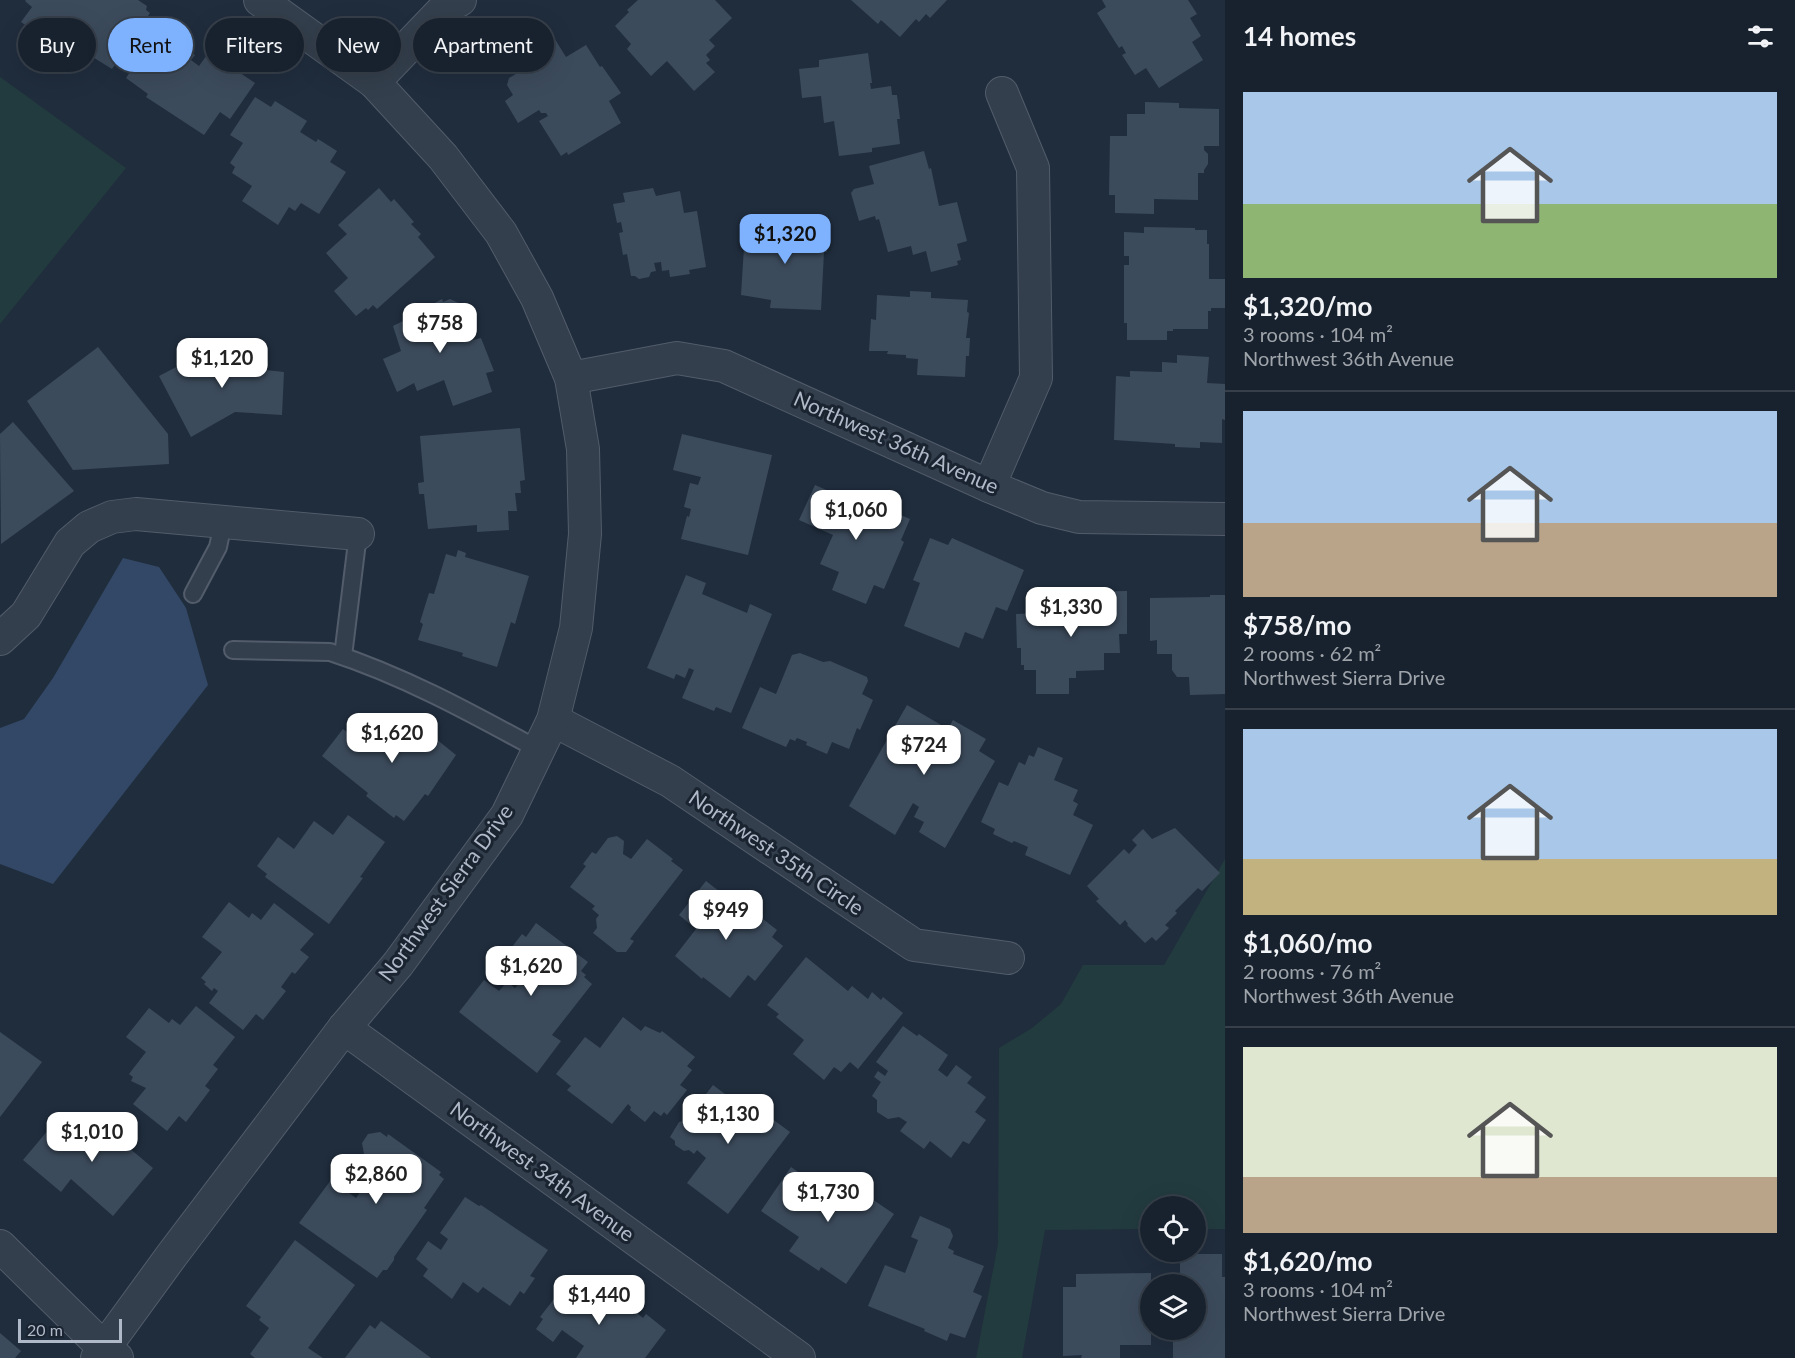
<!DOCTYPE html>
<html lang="en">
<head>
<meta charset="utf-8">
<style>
  body { margin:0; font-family:Lato,sans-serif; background:#212a36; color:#f1f3f6; height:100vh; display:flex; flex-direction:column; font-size:22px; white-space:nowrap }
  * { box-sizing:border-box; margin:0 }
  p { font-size:20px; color:#9fa4aa }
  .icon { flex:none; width:33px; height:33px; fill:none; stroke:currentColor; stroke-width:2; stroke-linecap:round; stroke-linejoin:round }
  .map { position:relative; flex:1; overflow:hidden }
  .panel { display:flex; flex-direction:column; background:#18222e; width:570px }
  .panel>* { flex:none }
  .hud { position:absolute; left:18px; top:18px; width:570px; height:54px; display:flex; gap:12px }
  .tools { position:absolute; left:1140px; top:1196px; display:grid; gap:12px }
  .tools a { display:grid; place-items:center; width:66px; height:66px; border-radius:50%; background:#18222e; box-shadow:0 6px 24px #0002,0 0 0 2px #363f4a; font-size:30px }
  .scale { position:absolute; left:18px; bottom:15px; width:104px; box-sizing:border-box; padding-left:6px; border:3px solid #afb9c8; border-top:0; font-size:16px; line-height:21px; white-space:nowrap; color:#afb9c8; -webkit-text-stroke:4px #1a2431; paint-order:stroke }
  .price { position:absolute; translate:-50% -51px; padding:0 14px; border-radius:12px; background:#fff; color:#222; font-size:20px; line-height:39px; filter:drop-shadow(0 2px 3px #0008) }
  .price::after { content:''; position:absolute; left:50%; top:36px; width:18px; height:14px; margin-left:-9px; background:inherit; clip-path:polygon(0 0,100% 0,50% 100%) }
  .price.on { background:#7eb2ff; color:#111 }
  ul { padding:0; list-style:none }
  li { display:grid; align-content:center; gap:12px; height:318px; padding:0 18px }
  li+li { border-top:2px solid #363f4a }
  li span { display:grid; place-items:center; height:186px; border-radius:0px; color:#555 }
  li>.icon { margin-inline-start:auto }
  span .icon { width:108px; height:108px; fill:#fffc; stroke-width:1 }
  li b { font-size:26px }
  h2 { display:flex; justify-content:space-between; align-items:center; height:72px; padding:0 18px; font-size:26px }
  .pill { padding:0 21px; border-radius:27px; background:#18222e; box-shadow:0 6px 24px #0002,0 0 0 2px #363f4a; font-size:21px; line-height:54px }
  .pill.on { background:#7eb2ff; color:#111 }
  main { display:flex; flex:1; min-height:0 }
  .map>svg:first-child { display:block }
  .green { fill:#223b3e }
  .water { fill:#324866 }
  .building { fill:#3c4b5c }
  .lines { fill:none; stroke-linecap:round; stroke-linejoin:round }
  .service-casing { stroke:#525c6a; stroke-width:20 }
  .minor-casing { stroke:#525c6a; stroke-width:34 }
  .service { stroke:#343f4d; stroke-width:16 }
  .minor { stroke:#343f4d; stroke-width:32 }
  .labels { text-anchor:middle; stroke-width:6; stroke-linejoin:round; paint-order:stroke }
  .street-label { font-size:21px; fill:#afb9c8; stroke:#1a2431 }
</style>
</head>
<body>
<main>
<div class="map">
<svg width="1225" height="1358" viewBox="0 0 1225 1358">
  <rect width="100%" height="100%" fill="#202d3d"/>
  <g class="green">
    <path d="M0 77 126 168 0 324Z"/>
    <path d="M1225 859V1229H1196V1206H1150V1229L1045 1230 1022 1358H976L998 1244 999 1048 1032 1028 1061 1004 1083 965H1164Z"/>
  </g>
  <path class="water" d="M123 558 159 567 186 608 208 685 53 884 0 864V728L24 719 53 678Z"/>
  <g class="building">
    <path d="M26 0H138L147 6 146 10 150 13 112 69 83 51 85 49 61 32 53 44 21 22 32 7 25 1Z"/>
    <path d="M638 0H715L732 18 709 40 715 46 706 55 710 60 706 63 715 72 694 91 667 61 651 76 627 49 631 44 615 26 629 12 627 10Z"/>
    <path d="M851 0H947L930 18 926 14 919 22 916 19 900 37 881 20 878 24Z"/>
    <path d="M1102 0H1188L1197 14 1190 18 1201 36 1192 42 1203 60 1159 88 1146 68 1135 75 1122 55 1126 53 1122 46 1119 48 1097 13 1106 7Z"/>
    <path d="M167 18 186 31 184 34 190 38 184 48 195 55 191 60 199 66 209 52 255 83 230 119 220 112 204 135 146 97 148 94 126 78 138 60 136 59Z"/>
    <path d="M553 36 566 57 586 45 600 67 602 66 621 93 609 101 621 123 568 155 567 152 561 156 539 121 548 116 546 113H541L539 110 518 123 505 101 513 95 507 85 509 78 521 71 517 64 528 57 526 53Z"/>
    <path d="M868 53 872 83H870L871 89 891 86 892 95H897L900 119H897L900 144 872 148V152L839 156 834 121 824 123 821 96 802 98 799 69 819 67V60Z"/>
    <path d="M255 97 271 107 275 101 307 121 300 132 316 142 318 139 337 151 330 162 346 172 319 214 301 203 295 211 289 207 278 225 242 201 252 186 232 173 235 167 230 163 243 143 230 135Z"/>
    <path d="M1145 102 1179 103V108L1219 109V146H1204V150L1208 154V164L1204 170V173H1198V200L1154 199V214L1115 213V195H1109L1110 136H1127V114H1145Z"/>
    <path d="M924 151 929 169 931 168 939 206 957 202 967 241 957 244 961 260 957 261 958 265 931 272 926 251 913 255 911 246 888 252 879 219 876 220 875 216 859 221 851 193 854 189 874 184 869 166Z"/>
    <path d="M379 188 391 202 394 199 414 222 411 224 421 234 418 237 435 257 377 309 373 305 368 310 366 308 356 316 334 291 348 278 326 253 347 234 338 225Z"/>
    <path d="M653 188 656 196 680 191 684 213 697 211 706 267 689 270 690 274 670 277 669 270 662 271 661 262 654 263 656 271 651 272 649 277 639 279 635 276H631L627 254 623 255 619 233 623 232 621 222 617 223 613 204 625 202 623 193Z"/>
    <path d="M787 215 796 216 802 221 801 229 825 230 827 252H824L821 310 770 308 771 300 741 295 745 231 766 232V218L779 219Z"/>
    <path d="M1144 227 1195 228V230H1207V244H1209V279H1225V308H1211V311H1208V329H1173V331H1167V340H1127V323H1124V265H1129V256H1124V232L1144 233Z"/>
    <path d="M910 291 931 292V298L968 300 967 312 969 313 966 338H970L969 356H966L965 377 917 375 918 359 906 358V355L887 354 888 351H869L871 319 876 320 877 295 910 297Z"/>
    <path d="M442 299 443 302 450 299 461 304 464 315 460 325 457 326 459 331 462 330 470 333 473 340 481 338 494 371 486 373 492 392 453 406 444 380 417 391 414 383 397 392 383 359 401 351 393 326 413 316 415 308 424 305 430 308 433 307V304Z"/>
    <path d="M228 340 247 368 284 372 282 415 235 412 191 437 159 376Z"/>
    <path d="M98 347 168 434 169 464 73 470 27 401Z"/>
    <path d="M1177 355 1209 357 1207 383 1225 384V420L1222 419V443L1200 442V448L1175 447V444L1114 440 1116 376 1130 377V371L1162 372V362L1177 363Z"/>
    <path d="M13 422 74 491 1 544 0 434Z"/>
    <path d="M520 428 525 480 520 481 521 493H515L517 511H508L509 530 477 532V525L428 529 424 494H419L418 483 424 482 420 436Z"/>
    <path d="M682 434 772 455 748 555 681 539 687 516 689 517 691 509 684 507 690 483 698 485 701 477 673 470Z"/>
    <path d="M815 485 875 511 878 505 910 519 901 540 904 542 884 589 874 585 866 604 832 590 839 572 820 564 833 535 799 520Z"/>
    <path d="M930 538 948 545 952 538 1024 570 1007 611 996 607 983 639 965 632 959 648 904 626 920 583 913 580Z"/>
    <path d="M458 550 466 553 465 557 529 576 515 624 511 622 497 667 462 656 463 653 418 640 423 624 420 622 429 593 434 594 446 554 456 557Z"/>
    <path d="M686 575 706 583 702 594 747 613 750 604 772 614 731 713 716 707 714 711 682 698 694 670 689 668 685 678 676 674 674 679 647 668Z"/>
    <path d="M1127 591V634H1119L1120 653H1104V670L1076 671V678H1069V694H1036V670H1024V665H1021V648H1017L1016 614 1042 613V600H1065V603H1079L1078 592Z"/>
    <path d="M1210 595H1225V694L1190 695 1189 677H1177L1172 670V654H1157V640L1150 641V598L1210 597Z"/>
    <path d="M800 653 823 662 830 661 867 677 868 681 862 694 873 700 860 730 857 728 849 749 832 742 827 754 806 745 807 742 797 738 795 741 790 739 786 747 742 728 760 687 776 694 792 655Z"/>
    <path d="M907 705 948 729 953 720 986 739 979 751 995 761 945 848 919 832 924 822 914 817 919 807 913 803 895 835 849 806Z"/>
    <path d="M386 713 408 731 415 722 456 755 428 796 425 794 404 821 396 815 394 818 366 796 368 793 322 756 343 729 362 744Z"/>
    <path d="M1038 747 1063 758 1054 780 1078 790 1073 801 1078 804 1073 815 1093 825 1070 875 1025 855 1028 847 1014 841 1012 843 993 834 995 829 981 822 999 782 1008 786 1019 762 1025 765 1029 755 1034 757Z"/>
    <path d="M348 815 385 842 360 877 363 878 329 924 265 877 267 874 257 866 278 837 294 849 314 821 333 835Z"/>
    <path d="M1175 828 1220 873 1202 891 1198 888 1175 911 1177 913 1165 925 1169 928 1156 941 1152 937 1145 943 1127 925 1128 924 1125 920 1120 925 1096 901 1099 899 1087 886 1124 849 1129 854 1137 845 1132 840 1143 829 1152 839Z"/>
    <path d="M617 836 624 841 623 854 631 859 647 839 673 859 671 861 683 870 630 939 634 941 626 952H617L593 933 597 928 596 919 599 915 592 909 595 906 570 887 586 866 583 864 592 852 596 854 608 838Z"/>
    <path d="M706 881 756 920 759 916 777 930 772 937 783 946 755 981 748 975 730 998 703 977 702 979 675 956 696 929 679 915Z"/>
    <path d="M229 902 249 918 252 913 261 920 274 903 314 934 300 950 309 957 295 974 292 972 281 987 286 991 263 1020 256 1014 243 1030 209 1003 218 991 214 988 212 991 204 984 206 982 201 978 222 952 202 937Z"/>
    <path d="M536 923 588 962 581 971 586 975 584 977 592 984 552 1035 561 1041 537 1073 459 1012 484 980 499 991 507 982 515 988 520 982 498 965 522 934 526 937Z"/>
    <path d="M806 957 848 991 852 986 868 999 872 992 881 1000 883 997 903 1013 858 1069 850 1062 841 1072 834 1067 824 1080 793 1054 804 1040 776 1017 779 1014 767 1005Z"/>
    <path d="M196 1006 235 1037 213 1065 218 1069 205 1086 210 1090 186 1122 179 1116 167 1131 133 1104 146 1088 131 1081 133 1077 129 1074 146 1052 126 1037 149 1008 169 1023 172 1019 180 1025Z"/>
    <path d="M623 1017 641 1031 645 1026 660 1033 662 1031 695 1057 687 1066 692 1070 680 1085 687 1090 667 1115 664 1112 661 1116 654 1111 645 1122 630 1110 631 1107 628 1104 612 1124 567 1090 571 1086 556 1074 585 1037 600 1048Z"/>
    <path d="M903 1026 917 1036 919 1034 948 1055 938 1070 947 1077 956 1065 972 1077 967 1083 986 1097 975 1112 986 1120 969 1144 963 1141 951 1158 930 1141 924 1149 900 1131 907 1122 899 1117 888 1119 877 1112V1100L872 1096 881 1082 874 1077 878 1071 885 1076 888 1071 876 1062Z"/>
    <path d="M0 1032 42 1062 0 1117Z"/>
    <path d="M713 1085 733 1100 734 1098 743 1105 747 1100 790 1132 728 1214 687 1183 706 1158 697 1150 694 1154 689 1150 684 1151 675 1145V1141L670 1137 679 1122 687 1120 692 1115 689 1107 696 1099H702Z"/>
    <path d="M91 1115 112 1133 119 1126 135 1138 128 1147 153 1168 113 1216 71 1179 61 1192 23 1160 49 1129 67 1144Z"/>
    <path d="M380 1132 387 1137 388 1134 441 1172 439 1175 444 1179 424 1208 427 1210 394 1257V1260L387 1270H383L377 1278 299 1223 331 1180 356 1198 369 1179 360 1173 370 1159 364 1154 362 1143 368 1134Z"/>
    <path d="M791 1167 836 1198 847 1182 894 1214 846 1284 821 1267 819 1271 789 1251 799 1237 761 1211Z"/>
    <path d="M465 1197 479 1206 481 1205 548 1250 530 1276 535 1278 524 1294 520 1291 510 1306 483 1287 478 1293 463 1282 452 1299 423 1276 428 1269 416 1259 428 1241 441 1250 448 1239 440 1233Z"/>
    <path d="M920 1216 950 1229 953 1236 948 1248 954 1251 953 1254 984 1266 973 1292 982 1296 965 1338 950 1333 947 1341 924 1331 925 1329 868 1306 885 1265 905 1273 918 1240 911 1237Z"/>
    <path d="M295 1240 355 1285 308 1348 323 1358H255L250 1354 269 1328 259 1320 261 1317 246 1306Z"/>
    <path d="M1180 1254H1222V1277H1225V1358H1173V1329H1196V1284H1173V1276H1180Z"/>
    <path d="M1151 1273V1345H1120V1358H1081L1082 1355 1063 1356V1287H1076V1274Z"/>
    <path d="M570 1278 611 1310 617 1302 634 1315 636 1312 643 1318 646 1314 666 1330 645 1358H576L584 1346 562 1330 553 1342 536 1329 543 1319 540 1317Z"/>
    <path d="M381 1321 431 1358H345L370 1325 375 1329Z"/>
    <path d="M0 1333 21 1351 15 1358H0Z"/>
  </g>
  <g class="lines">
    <g class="service-casing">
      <g id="service">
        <path d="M193 594 218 547 223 523"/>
        <path d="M233 650 330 652C404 676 471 713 539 750"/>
        <path d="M343 656 358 534"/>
      </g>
    </g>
    <g class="minor-casing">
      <g id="minor">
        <path d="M374 82 445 8 460 0"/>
        <path d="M571 378 677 358 724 366 989 486 1042 508 1079 517 1225 519"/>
        <path d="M989 486 1036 378 1033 168 1002 93"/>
        <path d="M0 639 26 615 70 543 89 527 112 517 136 514 358 534"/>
        <path d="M553 720 670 781 914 945 1008 958"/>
        <path d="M344 1028 799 1358"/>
        <path d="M0 1246 104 1348 117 1358"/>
        <path d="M97 1358 172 1255 344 1028 398 964 507 815 553 720 576 628 585 534 583 449 571 378 537 298 501 233 443 157 374 82 260 0"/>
      </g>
    </g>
    <use href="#service" class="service"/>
    <use href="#minor" class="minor"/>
  </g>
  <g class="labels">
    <g class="street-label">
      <text transform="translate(896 443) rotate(24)" y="7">Northwest 36th Avenue</text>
      <text transform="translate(776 853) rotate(34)" y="7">Northwest 35th Circle</text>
      <text transform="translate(446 893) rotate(-54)" y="7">Northwest Sierra Drive</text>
      <text transform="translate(542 1172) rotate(36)" y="7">Northwest 34th Avenue</text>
    </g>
  </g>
</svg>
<div class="tools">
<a><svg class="icon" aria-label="locate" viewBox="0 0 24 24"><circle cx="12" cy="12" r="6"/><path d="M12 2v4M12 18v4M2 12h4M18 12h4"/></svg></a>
<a><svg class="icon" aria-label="layers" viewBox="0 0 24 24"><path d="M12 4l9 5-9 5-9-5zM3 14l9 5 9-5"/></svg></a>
</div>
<div class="scale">20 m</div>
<b class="price on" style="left:785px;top:265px">$1,320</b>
<b class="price" style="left:440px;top:354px">$758</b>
<b class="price" style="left:222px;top:389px">$1,120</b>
<b class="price" style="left:856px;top:541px">$1,060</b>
<b class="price" style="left:1071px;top:638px">$1,330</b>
<b class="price" style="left:392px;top:764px">$1,620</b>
<b class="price" style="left:924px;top:776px">$724</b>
<b class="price" style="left:726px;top:941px">$949</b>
<b class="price" style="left:531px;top:997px">$1,620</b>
<b class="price" style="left:728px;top:1145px">$1,130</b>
<b class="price" style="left:92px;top:1163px">$1,010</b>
<b class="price" style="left:376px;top:1205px">$2,860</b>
<b class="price" style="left:828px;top:1223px">$1,730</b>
<b class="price" style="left:599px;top:1326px">$1,440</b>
<div class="hud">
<a class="pill">Buy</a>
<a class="pill on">Rent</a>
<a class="pill">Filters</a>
<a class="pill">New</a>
<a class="pill">Apartment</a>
</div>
</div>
<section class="panel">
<h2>14 homes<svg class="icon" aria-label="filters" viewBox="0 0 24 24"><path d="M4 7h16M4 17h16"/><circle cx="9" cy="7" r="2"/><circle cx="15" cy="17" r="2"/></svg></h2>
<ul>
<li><span style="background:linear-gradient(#a9c7e8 60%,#8fb573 0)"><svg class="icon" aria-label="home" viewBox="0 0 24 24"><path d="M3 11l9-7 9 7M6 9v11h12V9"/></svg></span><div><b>$1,320/mo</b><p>3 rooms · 104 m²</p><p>Northwest 36th Avenue</p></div></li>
<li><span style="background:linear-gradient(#a9c7e8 60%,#b9a48a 0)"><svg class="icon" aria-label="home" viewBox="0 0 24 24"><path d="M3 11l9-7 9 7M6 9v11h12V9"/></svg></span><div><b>$758/mo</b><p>2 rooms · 62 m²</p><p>Northwest Sierra Drive</p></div></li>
<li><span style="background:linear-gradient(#a9c7e8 70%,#c2b280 0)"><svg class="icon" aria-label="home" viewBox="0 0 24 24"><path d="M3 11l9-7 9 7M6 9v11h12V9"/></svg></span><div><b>$1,060/mo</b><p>2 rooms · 76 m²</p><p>Northwest 36th Avenue</p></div></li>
<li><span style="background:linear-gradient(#dfe7d0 70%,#b9a48a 0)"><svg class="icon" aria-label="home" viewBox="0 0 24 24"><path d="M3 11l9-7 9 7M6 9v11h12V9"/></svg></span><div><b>$1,620/mo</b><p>3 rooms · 104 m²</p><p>Northwest Sierra Drive</p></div></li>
</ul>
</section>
</main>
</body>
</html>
